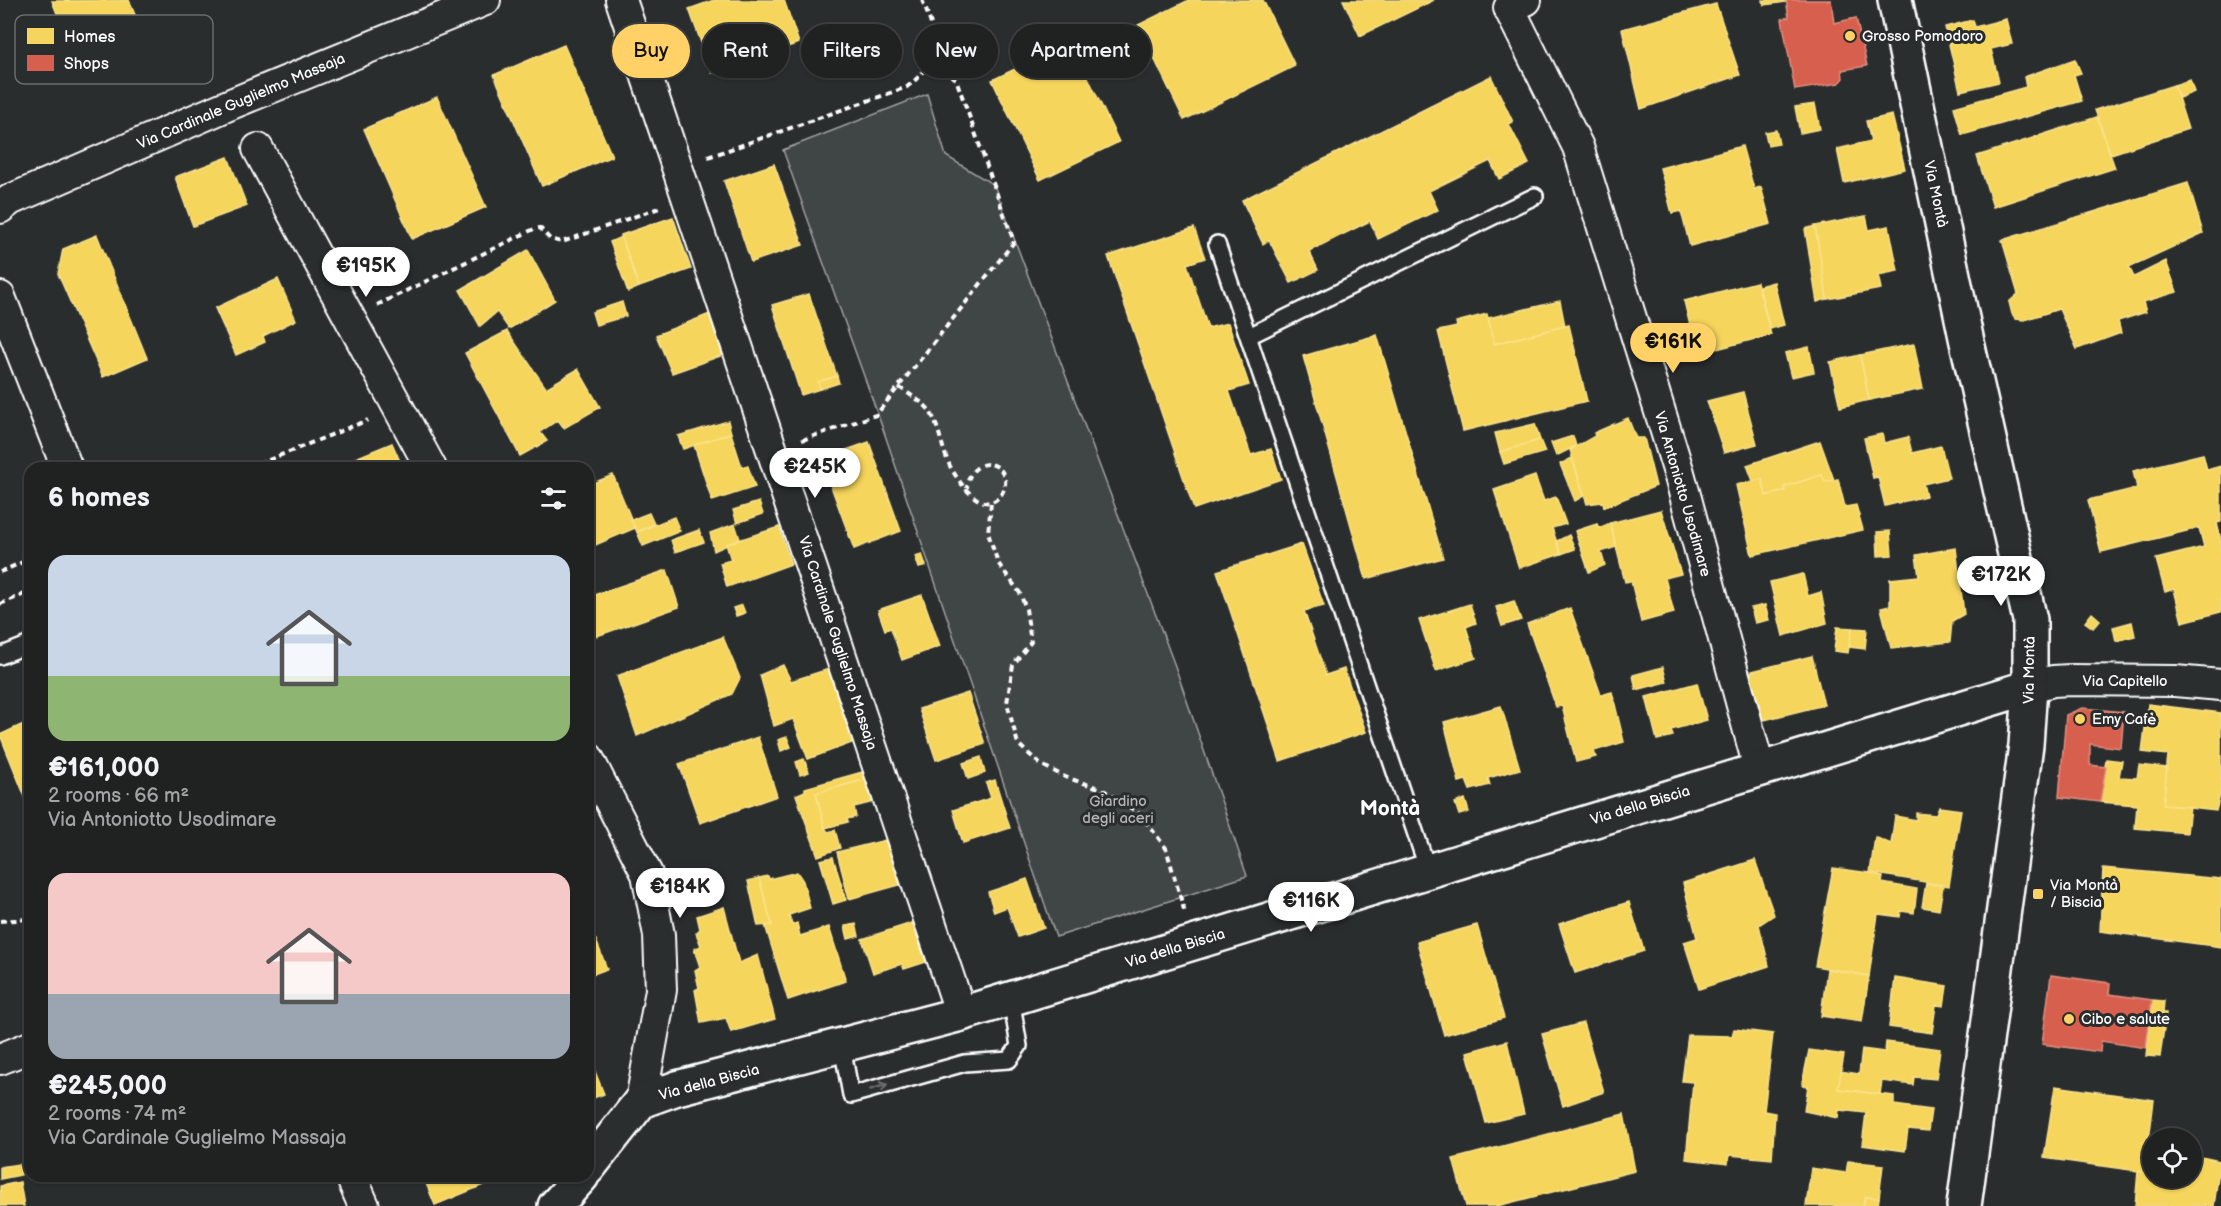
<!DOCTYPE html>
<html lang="en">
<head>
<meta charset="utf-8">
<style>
  body { margin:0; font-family:"Balsamiq Sans",sans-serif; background:#2d2f2f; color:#f1f3f6; height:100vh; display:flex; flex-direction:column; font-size:22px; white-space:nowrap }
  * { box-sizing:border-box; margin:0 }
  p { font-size:20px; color:#a2a4a5 }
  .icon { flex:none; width:33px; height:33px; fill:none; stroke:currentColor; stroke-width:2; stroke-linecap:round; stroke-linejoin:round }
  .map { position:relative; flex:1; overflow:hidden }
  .panel { position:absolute; left:24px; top:462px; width:570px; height:720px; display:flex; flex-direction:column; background:#202222; border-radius:18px; box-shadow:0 2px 4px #0004,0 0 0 2px #3d3f40 }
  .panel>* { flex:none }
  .hud { position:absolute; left:612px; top:24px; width:570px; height:54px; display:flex; gap:12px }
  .fabs { position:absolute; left:2142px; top:1128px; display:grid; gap:12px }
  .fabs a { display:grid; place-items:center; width:60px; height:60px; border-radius:50%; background:#202222; box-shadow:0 2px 4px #0004,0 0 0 2px #3d3f40; font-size:30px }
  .price { position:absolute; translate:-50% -51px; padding:0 14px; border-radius:21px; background:#fff; color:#222; font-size:20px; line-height:39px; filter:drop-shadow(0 2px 3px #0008) }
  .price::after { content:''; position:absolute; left:50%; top:36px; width:18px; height:14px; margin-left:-9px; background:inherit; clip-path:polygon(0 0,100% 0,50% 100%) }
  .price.active { background:#ffd166; color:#111 }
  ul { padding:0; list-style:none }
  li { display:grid; align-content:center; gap:12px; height:318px; padding:0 24px }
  li span { display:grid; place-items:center; height:186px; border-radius:18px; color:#555 }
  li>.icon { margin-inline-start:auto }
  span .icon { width:108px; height:108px; fill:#fffc; stroke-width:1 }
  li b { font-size:26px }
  h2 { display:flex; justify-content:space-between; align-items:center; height:72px; padding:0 24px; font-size:26px }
  .tag { padding:0 21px; border-radius:27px; background:#202222; box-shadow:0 2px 4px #0004,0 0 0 2px #3d3f40; font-size:21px; line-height:54px }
  .tag.active { background:#ffd166; color:#111 }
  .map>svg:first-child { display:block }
  .green { fill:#414445; stroke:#a0a2a2; stroke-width:1.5 }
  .homes { fill:#f6d55c; stroke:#f9e28d; stroke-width:1.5 }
  .shops { fill:#d6604d; stroke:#e29082; stroke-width:1.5 }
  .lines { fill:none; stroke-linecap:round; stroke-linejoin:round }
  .lane-casing { stroke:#fff; stroke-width:20 }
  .street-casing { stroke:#fff; stroke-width:34 }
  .secondary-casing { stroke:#fff; stroke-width:38 }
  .path { stroke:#fff; stroke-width:4; stroke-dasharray:6 4.5; stroke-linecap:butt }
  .lane { stroke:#2a2d2e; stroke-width:15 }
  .street { stroke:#2a2d2e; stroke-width:30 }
  .secondary { stroke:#2a2d2e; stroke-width:33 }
  .oneway { stroke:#6a6c6d }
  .poi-dot { fill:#ffd166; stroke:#2a2d2e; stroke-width:2 }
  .labels { text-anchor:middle; stroke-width:6; stroke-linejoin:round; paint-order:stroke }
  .poi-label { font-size:15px; fill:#fff; stroke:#2a2d2e; text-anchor:start }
  .street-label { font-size:15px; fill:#fff; stroke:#2a2d2e }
  .park-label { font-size:15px; fill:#b3b4b5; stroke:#2a2d2e }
  .district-label { font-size:21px; font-weight:bold; fill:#fff; stroke:#2a2d2e }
  .key { fill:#2a2d2e; stroke:#6a6c6d; stroke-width:1.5 }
  .key-label { font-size:16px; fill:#fff }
</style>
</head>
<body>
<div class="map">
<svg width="2221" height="1206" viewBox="0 0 2221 1206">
  <rect width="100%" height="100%" fill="#2a2d2e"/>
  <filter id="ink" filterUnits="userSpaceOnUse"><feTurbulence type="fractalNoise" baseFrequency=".0167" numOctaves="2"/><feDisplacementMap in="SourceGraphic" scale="12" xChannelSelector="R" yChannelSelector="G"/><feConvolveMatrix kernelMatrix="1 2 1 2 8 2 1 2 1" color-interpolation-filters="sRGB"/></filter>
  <g filter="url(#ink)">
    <path class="green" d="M927 94 946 156 994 185 1175 666 1247 876 1056 937 883 429 783 150Z"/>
    <g class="homes">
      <path d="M129 0 150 52 83 78 52 1Z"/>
      <path d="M714 0H784L799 43 712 73 689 9Z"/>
      <path d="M1189 0H1263L1295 66 1184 120 1138 25Z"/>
      <path d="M1343 0H1434L1360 36Z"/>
      <path d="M1763 0H1786L1787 2 1764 5Z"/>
      <path d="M1716 4 1740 75 1641 109 1622 29Z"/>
      <path d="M2006 19 2012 44 1991 49 1999 82 1960 91 1945 27 1973 20 1975 27Z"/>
      <path d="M1071 42 1119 142 1040 180 992 80Z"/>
      <path d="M564 45 612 156 542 186 494 75Z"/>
      <path d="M2075 59 2081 73 2074 75 2082 101 1962 135 1954 107 2026 87 2024 77Z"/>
      <path d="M1491 76 1513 122 1509 124 1529 164 1499 179 1490 161 1429 191 1438 210 1378 239 1370 221 1309 251 1318 270 1291 283 1269 240 1263 244 1242 200Z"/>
      <path d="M2190 80 2194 92 2179 98 2174 85Z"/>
      <path d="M2174 85 2188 129 2111 154 2095 110Z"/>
      <path d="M437 97 486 207 412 239 364 129Z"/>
      <path d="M1815 104 1820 129 1800 133 1795 107Z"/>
      <path d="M1892 115 1905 169 1844 183 1837 149 1871 141 1866 121Z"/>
      <path d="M2097 117 2115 168 1993 207 1977 156Z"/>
      <path d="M1776 130 1779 144 1768 146 1765 132Z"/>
      <path d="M1742 146 1754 189 1761 187 1771 224 1690 246 1681 211 1672 213 1660 168Z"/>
      <path d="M228 157 247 206 193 226 175 177Z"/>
      <path d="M774 164 803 245 751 262 724 181Z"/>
      <path d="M2188 183 2203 233 2129 267 2134 277 2166 261 2177 292 2143 302 2146 312 2118 321 2121 333 2077 349 2059 309 2024 320 2016 319 2012 314 2009 302 2018 294 2002 240Z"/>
      <path d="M1866 216 1869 230 1889 226 1898 271 1878 275 1881 289 1827 299 1815 226Z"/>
      <path d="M673 217 691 269 639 287 621 235Z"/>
      <path d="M1815 226 1827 299 1817 302 1805 229Z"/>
      <path d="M1194 228 1205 258 1187 264 1208 328 1228 323 1249 385 1229 391 1251 455 1271 449 1281 479 1194 509 1108 256Z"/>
      <path d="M97 235 147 358 103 377 58 274 63 249Z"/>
      <path d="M621 237 639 287 628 292 610 242Z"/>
      <path d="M528 250 555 300 509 329 497 312 480 326 460 290Z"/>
      <path d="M278 279 296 320 263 336 265 342 236 355 215 308Z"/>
      <path d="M1757 282 1771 335 1697 354 1684 301Z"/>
      <path d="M1774 282 1784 325 1770 329 1759 286Z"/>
      <path d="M809 294 837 376 818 382 820 389 801 395 772 305Z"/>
      <path d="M1560 301 1565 326 1494 344 1488 318Z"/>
      <path d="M622 302 626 316 596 325 592 312Z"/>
      <path d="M710 314 726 354 672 373 656 335Z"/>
      <path d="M1487 314 1494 344 1569 325 1587 401 1463 431 1438 331 1457 327 1456 322Z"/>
      <path d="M507 331 546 388 578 369 600 407 564 428 558 420 540 432 547 441 520 456 465 353Z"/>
      <path d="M1377 335 1443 558 1366 579 1303 356Z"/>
      <path d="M1914 344 1923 389 1869 400 1860 355Z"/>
      <path d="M1809 347 1814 372 1791 377 1785 353Z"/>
      <path d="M1860 355 1869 400 1840 407 1830 362Z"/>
      <path d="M837 376 839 383 820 389 818 382Z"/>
      <path d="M1743 392 1757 444 1724 453 1707 401Z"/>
      <path d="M1628 418 1636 438H1644L1656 486 1604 507 1603 502 1587 504 1570 450 1595 436 1594 433Z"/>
      <path d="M728 421 731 433 683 449 678 436Z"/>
      <path d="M1535 424 1540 440 1500 452 1495 433Z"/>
      <path d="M731 433 742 467 748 466 755 487 712 501 694 445Z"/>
      <path d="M1882 434 1884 443 1908 437 1912 453 1941 446 1949 478 1923 484 1926 496 1885 506 1878 477 1873 478 1864 438Z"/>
      <path d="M1573 436 1576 446 1556 456 1551 443Z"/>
      <path d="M1540 440 1545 452 1504 464 1500 452Z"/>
      <path d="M1820 441 1834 480 1825 482 1822 475 1784 487 1785 491 1766 496 1762 479 1753 481 1747 465Z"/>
      <path d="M869 442 901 531 854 549 821 459Z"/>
      <path d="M392 443 403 468H355L351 460Z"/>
      <path d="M2203 454 2207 470 2221 466V522L2217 523 2221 540V612L2182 622 2174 589 2165 592 2156 559 2204 547 2199 528 2101 552 2088 500 2137 488 2133 471Z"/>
      <path d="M1572 458 1584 496 1575 501 1560 464Z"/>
      <path d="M613 475 635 528 588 548V485Z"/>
      <path d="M1822 475 1825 482 1838 479 1845 507 1856 505 1863 530 1752 555 1736 485 1762 479 1766 496 1785 491 1784 487Z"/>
      <path d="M1535 476 1544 501 1556 497 1566 524 1552 528 1561 554 1519 568 1494 490Z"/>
      <path d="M759 502 763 514 737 523 733 510Z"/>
      <path d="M1661 510 1681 574 1665 578 1674 613 1641 622 1631 581 1625 582 1610 523Z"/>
      <path d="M649 513 654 524 637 532 631 520Z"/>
      <path d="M674 517 680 531 643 546 637 532Z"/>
      <path d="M1610 523 1616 547 1601 552 1605 565 1589 572 1575 531 1597 524 1599 528Z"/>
      <path d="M735 524 740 539 714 551 710 533Z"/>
      <path d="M779 527 791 564 727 587 720 563 731 560 726 544Z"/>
      <path d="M699 530 704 542 675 552 671 540Z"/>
      <path d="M1890 531 1892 555 1878 556 1877 532Z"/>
      <path d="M1569 535 1575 549 1561 554 1557 541Z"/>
      <path d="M1302 544 1324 606 1304 611 1326 675 1344 669 1366 732 1280 761 1217 571Z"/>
      <path d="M1956 548 1964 614 1952 621 1950 642 1891 648 1881 608 1890 606V579L1919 576 1916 555Z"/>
      <path d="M922 554 926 566 919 568 915 556Z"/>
      <path d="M1990 559 1994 585 1984 589 1977 562Z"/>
      <path d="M667 570 679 607 594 637 588 620V597Z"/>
      <path d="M1803 574 1808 596 1821 592 1827 623 1783 636 1770 582Z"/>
      <path d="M922 595 940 646 902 660 891 628 885 630 878 610Z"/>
      <path d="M1514 601 1521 620 1502 626 1496 607Z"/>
      <path d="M1470 604 1476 623 1466 627 1476 658 1436 671 1419 620Z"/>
      <path d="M742 605 745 613 736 616 733 608Z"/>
      <path d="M1765 605 1769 620 1755 623 1751 608Z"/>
      <path d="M1570 608 1601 695 1612 692 1624 742 1594 751 1596 757 1576 762 1562 706 1556 707 1527 624Z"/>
      <path d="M2092 613 2100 620 2093 628 2085 622Z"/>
      <path d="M2132 622 2135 636 2116 641 2113 627Z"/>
      <path d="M1837 627 1852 628 1848 653 1834 651Z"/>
      <path d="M1852 628 1867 629 1865 649 1849 647Z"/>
      <path d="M723 637 740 678 732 694 637 736 617 676Z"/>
      <path d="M1812 656 1824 705 1756 722 1744 673Z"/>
      <path d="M783 665 791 681 829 669 857 741 808 759 793 719 774 726 760 675Z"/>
      <path d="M1663 667 1667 682 1636 690 1633 675Z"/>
      <path d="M1697 683 1707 720 1671 730 1673 736 1657 740 1646 697Z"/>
      <path d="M968 693 985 744 936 760 919 709Z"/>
      <path d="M2148 704 2221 713V791L2216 811 2163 805 2168 755 2142 752Z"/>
      <path d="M1501 706 1520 769 1488 778 1490 785 1470 790 1466 780 1459 782 1444 722Z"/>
      <path d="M30 721V809L0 735Z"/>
      <path d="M758 737 777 796 700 823 679 764Z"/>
      <path d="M787 737 791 747 781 751 778 740Z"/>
      <path d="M981 757 985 773 968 779 963 763Z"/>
      <path d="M804 759 809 772 800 775 796 762Z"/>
      <path d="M2106 759 2122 761 2119 777 2137 778 2139 765 2167 768 2163 805 2190 807 2187 833 2135 828 2137 805 2100 802Z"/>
      <path d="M866 771 868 779 816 793 825 828 828 832 835 830 840 848 818 856 796 795 805 791V788Z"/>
      <path d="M868 779 874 802 854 807 856 817 847 819 848 822 825 828 816 793Z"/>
      <path d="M995 780 1010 828 963 843 953 810 991 798 986 783Z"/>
      <path d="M1465 799 1469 812 1459 815 1455 803Z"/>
      <path d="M1939 807 1961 810 1949 886 1870 873 1875 837 1891 844 1895 816 1916 820V813L1936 815Z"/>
      <path d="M890 839 903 884 849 899 837 852Z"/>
      <path d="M833 857 846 900 833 904 820 860Z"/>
      <path d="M1755 860 1774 915 1759 925 1769 966 1699 989 1684 942 1697 938 1683 883Z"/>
      <path d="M1833 868 1870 873 1883 877 1882 883 1917 889 1914 913 1901 911 1900 917 1878 914 1869 976 1815 966Z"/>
      <path d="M2103 868 2221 879V947L2100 931Z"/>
      <path d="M797 872 803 881 810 908 789 915 792 925 797 923 800 936 829 927 846 981 788 1000 765 925H772L759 878 768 876 769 879Z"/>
      <path d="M759 878 772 925 758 926 748 881Z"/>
      <path d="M1027 879 1044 928 1018 937 1007 907 994 912 988 892Z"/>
      <path d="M1926 883 1943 886 1939 910 1922 907Z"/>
      <path d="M1629 902 1644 951 1575 973 1559 924Z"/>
      <path d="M724 907 739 963 758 955 775 1019 731 1032 726 1018 701 1023 695 990 699 988 695 970 700 967 694 949 701 946 696 933 700 929 697 916Z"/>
      <path d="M912 923 926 962 904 969 902 964 873 973 862 939Z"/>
      <path d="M856 924 859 936 848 939 845 926Z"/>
      <path d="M1477 925 1504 1018 1444 1035 1417 942Z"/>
      <path d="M596 940 607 969 588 976V943Z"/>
      <path d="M1827 969 1869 976 1862 1022 1821 1016Z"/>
      <path d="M1895 978 1947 986 1944 1006 1936 1005 1932 1033 1889 1027Z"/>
      <path d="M2152 1000 2164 1001 2163 1013H2166L2160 1057 2146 1056Z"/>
      <path d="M1583 1023 1604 1092 1563 1106 1542 1034Z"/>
      <path d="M1734 1029 1773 1034 1764 1111 1775 1113 1772 1159 1729 1155 1728 1164 1686 1159 1693 1082 1682 1081 1688 1035 1732 1036Z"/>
      <path d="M1507 1041 1524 1114 1486 1123 1467 1052Z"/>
      <path d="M1886 1042 1940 1049 1936 1079 1914 1077 1913 1085 1882 1081 1880 1094 1838 1089 1840 1071 1859 1074 1862 1049 1885 1052Z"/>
      <path d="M1809 1050 1844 1055 1838 1089 1894 1096V1105L1931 1110 1928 1131 1908 1129 1905 1151 1862 1145 1866 1113 1839 1110 1838 1118 1804 1111 1808 1086 1802 1085Z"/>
      <path d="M588 1054 604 1094 588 1100Z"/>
      <path d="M2055 1086 2154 1100 2145 1172 2044 1158Z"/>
      <path d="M1624 1114 1635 1171 1497 1206H1466L1453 1159Z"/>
      <path d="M2148 1146 2152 1147V1178H2192V1155L2220 1161 2214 1206H2135L2138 1171 2145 1172Z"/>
      <path d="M1848 1161 1883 1165 1879 1198 1865 1197 1863 1206H1806L1811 1168 1846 1173Z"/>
      <path d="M19 1164 21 1175 0 1179V1167Z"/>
      <path d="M423 1176H505L435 1205Z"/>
      <path d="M20 1182 24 1206H0V1186Z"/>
      <path d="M1865 1197 1879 1198 1878 1206H1863Z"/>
    </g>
    <g class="shops">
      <path d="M1786 0H1831L1834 23 1856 18 1867 66 1842 70 1843 78 1839 83 1795 90 1782 19 1789 17Z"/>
      <path d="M2082 708 2124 712 2121 748 2090 744V765L2106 767 2100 802 2059 797 2066 715Z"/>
      <path d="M2051 975 2110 983 2109 994 2152 1000 2146 1048 2101 1041 2100 1052 2042 1044Z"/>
    </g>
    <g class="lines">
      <g class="lane-casing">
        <g id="lane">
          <path d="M1217 244 1428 870"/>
          <path d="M1249 336 1535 196"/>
          <path d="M0 656 30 644"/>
          <path d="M842 1046 851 1095 965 1063 1009 1060 1019 1046 1011 998"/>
        </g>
      </g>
      <g class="street-casing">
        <g id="street">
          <path d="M621 0 961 1014"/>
          <path d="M1526 0 1509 8 1578 147 1679 473 1759 768"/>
          <path d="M258 149 431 468"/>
          <path d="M0 208 10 200 231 104 485 0"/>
          <path d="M0 297 67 468"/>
          <path d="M2030 687 2053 681 2070 680 2175 681 2221 685"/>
          <path d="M588 758 647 874 659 935 661 990 641 1101"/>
          <path d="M0 1059 30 1047"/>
          <path d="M351 1176 364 1206"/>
        </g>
      </g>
      <g class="secondary-casing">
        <g id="secondary">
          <path d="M1895 0 1967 342 2030 620V687L2026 745 1964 1206"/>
          <path d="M588 1168 641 1101 677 1088 961 1014 2030 687"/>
          <path d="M555 1206 582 1176"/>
        </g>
      </g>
      <g class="path">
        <path d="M708 157 907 87C942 60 938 38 922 0"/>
        <path d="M377 305 534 229 540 228 550 239 562 242 659 208"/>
        <path d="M899 387C908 394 926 403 931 413 940 430 942 450 950 466 958 481 982 517 1000 496 1004 492 1006 484 1005 479 1000 456 968 460 967 488"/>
        <path d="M802 440 876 415 1014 242 956 79 933 60"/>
        <path d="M249 468 368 420"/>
        <path d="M991 503 988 533 998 563 1020 593 1026 609 1031 642 1013 665 1007 703 1018 744 1040 764 1065 777 1102 789 1141 815 1166 848 1185 913"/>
        <path d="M0 572 30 559"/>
        <path d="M0 604 30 592"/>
        <path d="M0 921 30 919"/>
      </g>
      <use href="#lane" class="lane"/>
      <use href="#street" class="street"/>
      <use href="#secondary" class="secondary"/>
    </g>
    <defs><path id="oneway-shaft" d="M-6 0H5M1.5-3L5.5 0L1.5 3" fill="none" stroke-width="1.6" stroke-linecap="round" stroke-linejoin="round" transform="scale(1.5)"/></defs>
    <use class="oneway" href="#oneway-shaft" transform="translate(879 1087) rotate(-16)"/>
  </g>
  <g class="poi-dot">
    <circle cx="1850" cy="36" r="6"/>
    <circle cx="2080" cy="719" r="6"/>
    <rect x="2032" y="888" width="12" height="12" rx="3"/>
    <circle cx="2069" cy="1019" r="6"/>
  </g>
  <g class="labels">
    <g class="poi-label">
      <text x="1862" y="41">Grosso Pomodoro</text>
      <text x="2092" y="724">Emy Cafè</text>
      <text x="2050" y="890">Via Montà<tspan x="2050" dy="17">/ Biscia</tspan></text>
      <text x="2081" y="1024">Cibo e salute</text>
    </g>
    <g class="street-label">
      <text transform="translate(241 101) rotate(-23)" y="5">Via Cardinale Guglielmo Massaja</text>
      <text transform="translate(1936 194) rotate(78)" y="5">Via Montà</text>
      <text transform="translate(1683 494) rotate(74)" y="5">Via Antoniotto Usodimare</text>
      <text transform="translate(838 643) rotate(72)" y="5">Via Cardinale Guglielmo Massaja</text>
      <text transform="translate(2029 670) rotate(-89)" y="5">Via Montà</text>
      <text x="2125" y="686">Via Capitello</text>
      <text transform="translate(1640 805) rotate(-17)" y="5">Via della Biscia</text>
      <text transform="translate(1175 948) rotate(-17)" y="5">Via della Biscia</text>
      <text transform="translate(709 1082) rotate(-15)" y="5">Via della Biscia</text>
    </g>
    <g class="park-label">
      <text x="1118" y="806">Giardino<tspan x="1118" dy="17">degli aceri</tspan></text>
    </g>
    <g class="district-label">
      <text x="1390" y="815">Montà</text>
    </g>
  </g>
  <rect x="15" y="15" width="198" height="69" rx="9" class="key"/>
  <rect x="27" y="28" width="27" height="16" fill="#f6d55c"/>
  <rect x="27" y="55" width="27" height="16" fill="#d6604d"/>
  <g class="key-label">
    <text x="64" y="42">Homes</text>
    <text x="64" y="69">Shops</text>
  </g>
</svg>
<div class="fabs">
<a><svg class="icon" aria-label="locate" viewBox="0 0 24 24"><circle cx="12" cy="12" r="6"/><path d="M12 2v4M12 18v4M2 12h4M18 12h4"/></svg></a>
</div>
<b class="price" style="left:366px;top:298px">€195K</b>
<b class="price active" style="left:1673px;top:374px">€161K</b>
<b class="price" style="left:815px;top:499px">€245K</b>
<b class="price" style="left:2001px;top:607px">€172K</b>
<b class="price" style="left:680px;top:919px">€184K</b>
<b class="price" style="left:1311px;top:933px">€116K</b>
<div class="hud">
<a class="tag active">Buy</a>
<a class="tag">Rent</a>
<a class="tag">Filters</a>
<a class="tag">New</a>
<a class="tag">Apartment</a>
</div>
<section class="panel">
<h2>6 homes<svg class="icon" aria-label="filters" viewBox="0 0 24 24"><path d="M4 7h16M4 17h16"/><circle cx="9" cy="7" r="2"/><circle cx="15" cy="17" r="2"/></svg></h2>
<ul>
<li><span style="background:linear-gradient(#c9d6e8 65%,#8fb573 0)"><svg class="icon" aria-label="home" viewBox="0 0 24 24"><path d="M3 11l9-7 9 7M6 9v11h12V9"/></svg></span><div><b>€161,000</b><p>2 rooms · 66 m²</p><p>Via Antoniotto Usodimare</p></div></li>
<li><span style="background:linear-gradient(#f6c9c9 65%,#9aa5b1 0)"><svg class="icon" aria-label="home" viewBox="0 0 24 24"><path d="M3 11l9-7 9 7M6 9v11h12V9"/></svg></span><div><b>€245,000</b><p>2 rooms · 74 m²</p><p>Via Cardinale Guglielmo Massaja</p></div></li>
</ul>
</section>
</div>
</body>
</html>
